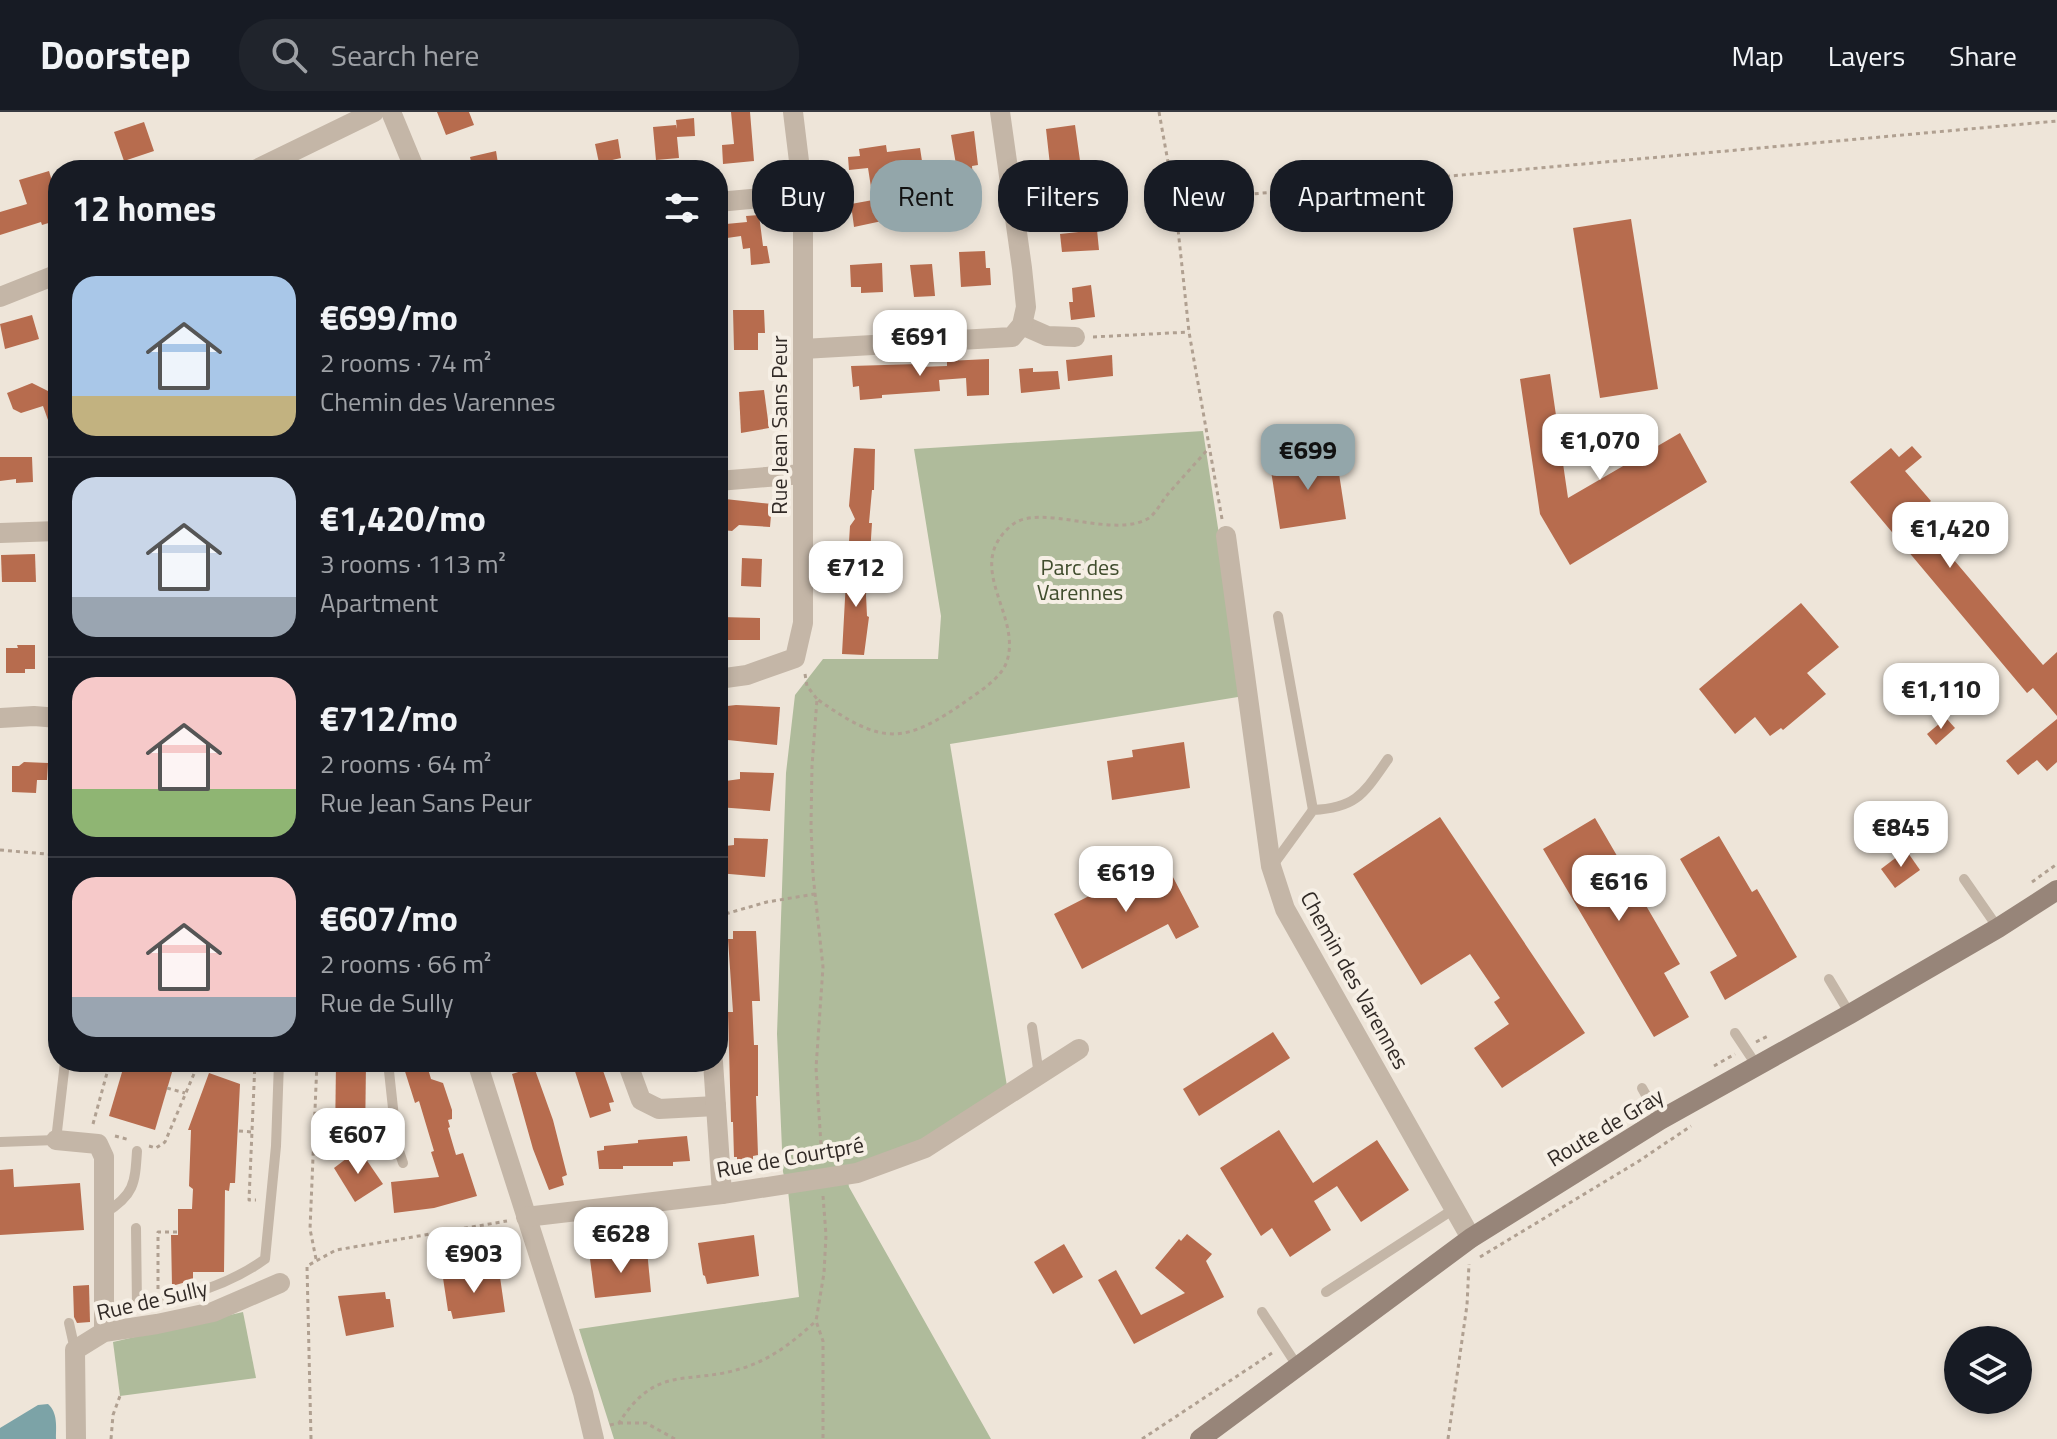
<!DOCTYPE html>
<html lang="en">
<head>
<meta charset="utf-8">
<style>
  body { margin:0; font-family:"Titillium Web",sans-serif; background:#20242c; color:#f1f3f6; height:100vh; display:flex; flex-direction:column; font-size:30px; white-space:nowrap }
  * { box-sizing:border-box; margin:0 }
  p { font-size:26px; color:#9ea1a6 }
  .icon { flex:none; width:44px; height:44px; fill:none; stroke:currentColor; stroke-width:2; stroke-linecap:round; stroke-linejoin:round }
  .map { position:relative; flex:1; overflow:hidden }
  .sheet { position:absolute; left:48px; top:48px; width:680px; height:912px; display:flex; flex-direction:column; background:#171b24; border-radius:32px; box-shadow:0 4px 12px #0003 }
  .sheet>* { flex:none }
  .guide { position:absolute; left:752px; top:48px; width:760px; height:72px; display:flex; gap:16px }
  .controls { position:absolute; left:1944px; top:1214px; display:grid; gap:16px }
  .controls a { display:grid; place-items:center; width:88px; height:88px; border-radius:50%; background:#171b24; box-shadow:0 4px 12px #0003; font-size:40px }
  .price { position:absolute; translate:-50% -68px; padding:0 18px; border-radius:16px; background:#fff; color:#222; font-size:26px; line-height:52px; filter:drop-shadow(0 2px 4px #0008) }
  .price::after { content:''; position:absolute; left:50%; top:48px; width:24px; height:18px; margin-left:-12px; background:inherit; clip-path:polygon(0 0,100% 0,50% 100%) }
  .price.active { background:#93a6aa; color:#111 }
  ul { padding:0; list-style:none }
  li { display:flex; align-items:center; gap:24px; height:200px; padding:0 24px }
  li+li { border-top:2px solid #363941 }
  li span { display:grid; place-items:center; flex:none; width:224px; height:160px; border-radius:24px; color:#555 }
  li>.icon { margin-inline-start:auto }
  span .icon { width:96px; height:96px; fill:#fffc; stroke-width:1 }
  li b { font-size:34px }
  h2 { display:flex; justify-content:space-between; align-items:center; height:96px; padding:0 24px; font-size:34px }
  .pill { padding:0 28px; border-radius:32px; background:#171b24; box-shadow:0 4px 12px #0003; font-size:28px; line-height:72px }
  .pill.active { background:#93a6aa; color:#111 }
  header { display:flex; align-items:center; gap:48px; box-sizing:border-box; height:112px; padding:0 40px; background:#171b24; border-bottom:2px solid #363941 }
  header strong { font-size:38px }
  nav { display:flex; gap:44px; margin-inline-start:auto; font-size:28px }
  .search { width:560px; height:72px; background:#20242c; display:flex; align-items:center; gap:20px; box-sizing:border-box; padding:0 28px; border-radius:32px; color:#9ea1a6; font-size:30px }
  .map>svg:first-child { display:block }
  .green { fill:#afbb9b }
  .water { fill:#7ca3a7 }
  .building { fill:#b76c4e }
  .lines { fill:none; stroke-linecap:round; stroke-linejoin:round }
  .path { stroke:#b0a091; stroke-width:3; stroke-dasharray:4 4; stroke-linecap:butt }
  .service { stroke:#c4b6a7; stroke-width:10 }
  .minor { stroke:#c4b6a7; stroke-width:20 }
  .secondary { stroke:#978579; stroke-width:20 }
  .labels { text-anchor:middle; stroke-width:8; stroke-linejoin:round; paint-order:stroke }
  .street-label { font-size:22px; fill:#312a26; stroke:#f6efe5 }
  .park-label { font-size:22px; fill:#404d2d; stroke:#f6efe5 }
</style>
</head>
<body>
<header>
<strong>Doorstep</strong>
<div class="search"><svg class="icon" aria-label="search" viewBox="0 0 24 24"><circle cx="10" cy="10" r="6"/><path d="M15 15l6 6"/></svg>Search here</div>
<nav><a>Map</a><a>Layers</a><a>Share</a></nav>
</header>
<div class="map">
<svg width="2057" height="1327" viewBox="0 0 2057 1327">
  <rect width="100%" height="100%" fill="#eee5d9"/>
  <g class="green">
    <path d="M1203 319 1244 584 950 632 1007 974 922 1027 846 1058 849 1075 991 1327H614L579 1217 799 1185 788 1078 783 1060 777 922 786 661 795 583 823 547H938L941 504 914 337Z"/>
    <path d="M243 1200 256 1266 120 1284 113 1230Z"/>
  </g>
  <path class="water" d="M48 1292C58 1301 56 1315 56 1327H0V1316L38 1293Z"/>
  <g class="building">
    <path d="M437 0H469L474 13 446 23Z"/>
    <path d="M731 0H750L754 49 723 52 722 33 734 32Z"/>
    <path d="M694 6 695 24 677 25 679 46 656 48 653 15 676 13 677 17 676 8Z"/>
    <path d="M144 10 154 39 124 49 114 20Z"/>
    <path d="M1075 13 1086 91 1038 96 1035 73 1052 71 1046 17Z"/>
    <path d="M974 19 978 53 972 54 976 105 951 108 948 77 960 76 951 23Z"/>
    <path d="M618 27 621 46 599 51 595 32Z"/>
    <path d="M886 33 887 40 920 36 922 49 889 53 896 106 854 115 851 92 873 88 868 56 849 58 848 45 860 44 859 37Z"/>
    <path d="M496 39 499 58H473L470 45Z"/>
    <path d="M49 59 58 89V105L54 106 55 109 42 113 41 110 0 123V100L27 92 19 68Z"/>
    <path d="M759 103 763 134H767L770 151 751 153 750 136 743 137 741 124 727 126 726 112 747 110 746 104Z"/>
    <path d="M1631 107 1658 277 1600 286 1573 116Z"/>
    <path d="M1097 118 1099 138 1062 140 1060 122Z"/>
    <path d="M985 139 986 156H990L991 173 961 175 959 140Z"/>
    <path d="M882 151 883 180 861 181V175H851L850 153Z"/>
    <path d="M932 152 935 184 914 185 910 153Z"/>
    <path d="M1091 173 1095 205 1071 208 1069 190H1073L1072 176Z"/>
    <path d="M733 198H764L765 221H758V238H734Z"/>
    <path d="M32 203 39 227 5 237 0 212Z"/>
    <path d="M1112 243 1113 264 1068 269 1066 248Z"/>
    <path d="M989 247V283L967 284 966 266 939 268 940 279 882 283V286L860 288 859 274 853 275 851 254 918 252V255L947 254V249Z"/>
    <path d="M1033 256V260L1058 259 1060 277 1021 281 1019 257Z"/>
    <path d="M1550 262 1568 386 1680 321 1707 370 1570 453 1540 402 1520 267Z"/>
    <path d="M32 271 58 284 48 308 43 294 21 301 13 297 7 281Z"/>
    <path d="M764 278 769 316 741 321 739 280Z"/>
    <path d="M1912 334 1922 345 1905 359 1931 389 1915 402 2043 553 2057 540V604L2033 576 2027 581 1850 370 1891 336 1899 345Z"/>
    <path d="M854 336 875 337 874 378H872L869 411H872L870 442 849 430 850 414 855 407 849 394Z"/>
    <path d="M1336 342 1346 407 1280 417 1270 352Z"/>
    <path d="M0 345H32L33 370 16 371V367L0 369Z"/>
    <path d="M725 387 772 392 770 415 739 413 732 419 723 418Z"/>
    <path d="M35 442 36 470H2L1 443Z"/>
    <path d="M742 446 762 447 761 475 741 474Z"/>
    <path d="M847 450 869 451 866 483 867 504 869 505 864 543 842 542Z"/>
    <path d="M1801 491 1839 535 1807 561 1826 582 1783 618 1781 616 1770 624 1755 605 1735 622 1699 577Z"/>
    <path d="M720 505 760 506V528H720Z"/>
    <path d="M17 533H35V557H25V561H6V536H18Z"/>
    <path d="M736 593 780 595 777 633 718 627V595Z"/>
    <path d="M1946 606 1955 616 1936 633 1927 622Z"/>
    <path d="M2057 607V650L2047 659 2037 648 2018 663 2006 649Z"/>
    <path d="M1184 630 1190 676 1112 688 1107 649 1133 645 1132 638Z"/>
    <path d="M24 650 48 651 47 668H37L36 681 12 680V654H19Z"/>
    <path d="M740 660 774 661 770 699 718 695V670L740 667Z"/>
    <path d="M1440 705 1585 921 1502 976 1474 936 1509 912 1494 890 1500 886 1470 842 1421 873 1353 762Z"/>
    <path d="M1595 706 1680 852 1664 861 1689 905 1654 925 1543 737Z"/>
    <path d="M1719 724 1752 780 1757 777 1797 845 1725 888 1710 860 1737 844 1680 747Z"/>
    <path d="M734 726 768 727 765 765 718 761V739L725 738V734L734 733Z"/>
    <path d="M1906 738 1920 758 1895 776 1881 757Z"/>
    <path d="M1163 746 1199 815 1176 827 1168 812 1082 857 1054 802Z"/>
    <path d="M733 819H756L760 889H752L754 933H758V984H756L758 1043 753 1044V1052H737V1045H734L733 1010H731L728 900H733L728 827H733Z"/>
    <path d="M1273 920 1290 946 1199 1004 1183 977Z"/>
    <path d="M125 950H175L155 1018 109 1004Z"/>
    <path d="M336 950H366L365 1030 335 1029Z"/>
    <path d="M402 950H426L431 967 443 971 452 998V1007L448 1008 450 1015 448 1016 456 1043 463 1041 477 1084 434 1096 394 1101 391 1070 439 1065 431 1040 434 1039 419 989 415 991Z"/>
    <path d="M572 950H600L614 990 609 991 611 999 590 1006Z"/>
    <path d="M534 955 553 1008 567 1063 562 1065 564 1073 549 1078 533 1037 512 962Z"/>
    <path d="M209 961 240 972 235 1071H230L229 1079 225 1078 224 1160H193V1168L172 1174 171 1123H178V1097H192L193 1077 189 1074 191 1018H188Z"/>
    <path d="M1279 1018 1313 1071 1377 1028 1409 1078 1361 1110 1337 1074 1314 1089 1331 1118 1290 1145 1272 1116 1261 1124 1220 1056Z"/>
    <path d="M687 1024 690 1049 673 1050V1054H623V1057H599L597 1039 604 1038V1034L638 1031V1028Z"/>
    <path d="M359 1037 383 1072 355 1090 334 1056Z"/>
    <path d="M13 1057 14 1075 80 1071 84 1118 0 1123V1058Z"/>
    <path d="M1187 1122 1212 1142 1206 1149 1224 1185 1134 1232 1098 1168 1116 1158 1141 1203 1185 1181 1155 1156 1179 1127 1181 1129Z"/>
    <path d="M754 1123 759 1164 707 1172 705 1164 703 1163 698 1131Z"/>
    <path d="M1064 1132 1083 1165 1053 1182 1034 1150Z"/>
    <path d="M647 1138 651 1180 595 1186 590 1147Z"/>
    <path d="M499 1158 505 1200 453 1207 451 1199H448L443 1166Z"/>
    <path d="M89 1173 90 1210 77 1211 74 1205 73 1174Z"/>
    <path d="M385 1180 386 1187H390L394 1215 346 1224 338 1184Z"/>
  </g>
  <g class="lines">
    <g class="path">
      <path d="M1159 0 1175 89 1189 220 1222 407"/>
      <path d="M1175 89 2057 9"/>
      <path d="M1093 225 1189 220"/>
      <path d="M805 562 807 574 817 587"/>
      <path d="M0 738 58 743"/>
      <path d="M2032 770 2057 752"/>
      <path d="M718 804 767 790 815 782"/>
      <path d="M1756 930 1770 923"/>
      <path d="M255 950 249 1088H256"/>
      <path d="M1714 954 1735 942"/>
      <path d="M167 976 185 981"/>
      <path d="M93 1012 110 950"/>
      <path d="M239 1019 252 1020"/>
      <path d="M115 1024 130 1028"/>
      <path d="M149 1034 156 1036 165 1030 199 950"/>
      <path d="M822 1048 816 956 823 855 813 763 811 714 812 654 817 587C882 633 903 634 969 587 982 578 1002 565 1007 549 1022 502 962 454 1012 413 1040 390 1113 428 1149 406 1156 401 1162 389 1168 382 1181 367 1195 352 1208 337"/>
      <path d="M823 1084 826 1123 824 1161 816 1209 823 1229V1327"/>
      <path d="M1480 1145 1639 1049 1691 1014"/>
      <path d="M316 1147 310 1117 317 950"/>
      <path d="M158 1177V1120H181"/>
      <path d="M619 1311H646L675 1327"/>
      <path d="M610 1313 619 1311C657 1251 687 1274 743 1256 772 1247 794 1229 816 1209"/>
      <path d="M111 1327 113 1303 120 1284"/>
      <path d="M311 1327 307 1154 336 1138 507 1109"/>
      <path d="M1142 1327 1272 1241"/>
      <path d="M1448 1327 1467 1193 1469 1152"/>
    </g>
    <g class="service">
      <path d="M1278 504 1313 698"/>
      <path d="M1273 753 1313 698C1357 696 1364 681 1388 647"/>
      <path d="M1964 767 1998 816"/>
      <path d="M1829 867 1850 902"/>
      <path d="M1032 915 1039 963"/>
      <path d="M1735 921 1757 954"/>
      <path d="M388 950 397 1033 403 1051"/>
      <path d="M1642 976 1660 1008"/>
      <path d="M0 1030 56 1028 65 950"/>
      <path d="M105 1101C134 1083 135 1072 137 1039"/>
      <path d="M136 1116 137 1194"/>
      <path d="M1326 1180 1454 1097"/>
      <path d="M104 1198C161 1191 218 1181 265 1147L276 1034 279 950"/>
      <path d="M1262 1200 1298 1255"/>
      <path d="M69 1211 75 1238"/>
    </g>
    <g class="minor">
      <path d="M391 0 415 58"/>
      <path d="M255 58 374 0"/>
      <path d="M718 90 803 82"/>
      <path d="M0 185 58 162"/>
      <path d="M1022 213 1047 224 1075 225"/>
      <path d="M803 237 1012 225 1022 213 1026 195 1022 156 1000 0"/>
      <path d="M718 369 803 362"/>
      <path d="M0 421 58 419"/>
      <path d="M1226 424 1271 754 1285 797 1471 1126"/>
      <path d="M718 567 747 563 795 546 803 511V82L793 0"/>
      <path d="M0 606 34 604 58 606"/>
      <path d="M477 950 583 1281 594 1327"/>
      <path d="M627 950 641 988 659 997 716 994"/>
      <path d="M713 950 722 1082"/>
      <path d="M56 1028 98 1032 104 1045V1220"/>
      <path d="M526 1105 722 1082 857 1061 925 1036 1079 937"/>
      <path d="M76 1327 75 1238 104 1220 157 1212 213 1200 280 1171"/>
    </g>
    <path class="secondary" d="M1200 1327 1471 1126 1660 1008 1850 902 1998 816 2057 778"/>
  </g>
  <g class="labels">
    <g class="street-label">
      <text transform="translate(779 313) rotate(-90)" y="8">Rue Jean Sans Peur</text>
      <text transform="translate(1355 868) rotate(61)" y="8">Chemin des Varennes</text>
      <text transform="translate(1605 1015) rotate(-31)" y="8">Route de Gray</text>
      <text transform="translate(790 1045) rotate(-10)" y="8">Rue de Courtpré</text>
      <text transform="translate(152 1188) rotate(-13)" y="8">Rue de Sully</text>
    </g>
    <g class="park-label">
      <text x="1080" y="463">Parc des<tspan x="1080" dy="25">Varennes</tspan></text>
    </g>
  </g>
</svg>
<div class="controls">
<a><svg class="icon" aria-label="layers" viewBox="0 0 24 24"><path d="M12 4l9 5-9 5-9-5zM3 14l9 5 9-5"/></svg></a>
</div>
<b class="price" style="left:920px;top:266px">€691</b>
<b class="price" style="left:1600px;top:370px">€1,070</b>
<b class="price active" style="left:1308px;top:380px">€699</b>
<b class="price" style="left:1950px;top:458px">€1,420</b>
<b class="price" style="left:856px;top:497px">€712</b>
<b class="price" style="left:1941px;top:619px">€1,110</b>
<b class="price" style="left:1901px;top:757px">€845</b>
<b class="price" style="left:1126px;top:802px">€619</b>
<b class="price" style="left:1619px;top:811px">€616</b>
<b class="price" style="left:358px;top:1064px">€607</b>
<b class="price" style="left:621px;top:1163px">€628</b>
<b class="price" style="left:474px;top:1183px">€903</b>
<div class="guide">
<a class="pill">Buy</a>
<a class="pill active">Rent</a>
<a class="pill">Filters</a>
<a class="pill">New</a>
<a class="pill">Apartment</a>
</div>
<section class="sheet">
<h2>12 homes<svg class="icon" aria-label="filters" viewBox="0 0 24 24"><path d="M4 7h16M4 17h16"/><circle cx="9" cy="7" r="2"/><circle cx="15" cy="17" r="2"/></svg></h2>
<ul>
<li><span style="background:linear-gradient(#a9c7e8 75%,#c2b280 0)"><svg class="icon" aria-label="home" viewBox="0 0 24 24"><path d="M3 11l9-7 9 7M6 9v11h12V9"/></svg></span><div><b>€699/mo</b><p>2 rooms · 74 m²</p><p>Chemin des Varennes</p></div></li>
<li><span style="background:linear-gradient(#c9d6e8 75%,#9aa5b1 0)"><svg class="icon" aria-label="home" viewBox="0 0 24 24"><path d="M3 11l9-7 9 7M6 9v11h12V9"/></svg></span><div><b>€1,420/mo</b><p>3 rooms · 113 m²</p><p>Apartment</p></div></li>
<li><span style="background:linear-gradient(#f6c9c9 70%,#8fb573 0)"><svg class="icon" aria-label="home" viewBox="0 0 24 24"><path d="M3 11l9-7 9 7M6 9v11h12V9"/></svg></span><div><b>€712/mo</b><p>2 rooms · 64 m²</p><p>Rue Jean Sans Peur</p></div></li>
<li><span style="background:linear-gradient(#f6c9c9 75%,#9aa5b1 0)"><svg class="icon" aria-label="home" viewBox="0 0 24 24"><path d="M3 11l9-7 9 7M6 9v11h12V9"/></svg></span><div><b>€607/mo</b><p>2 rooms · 66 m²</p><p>Rue de Sully</p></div></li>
</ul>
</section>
</div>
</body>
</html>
